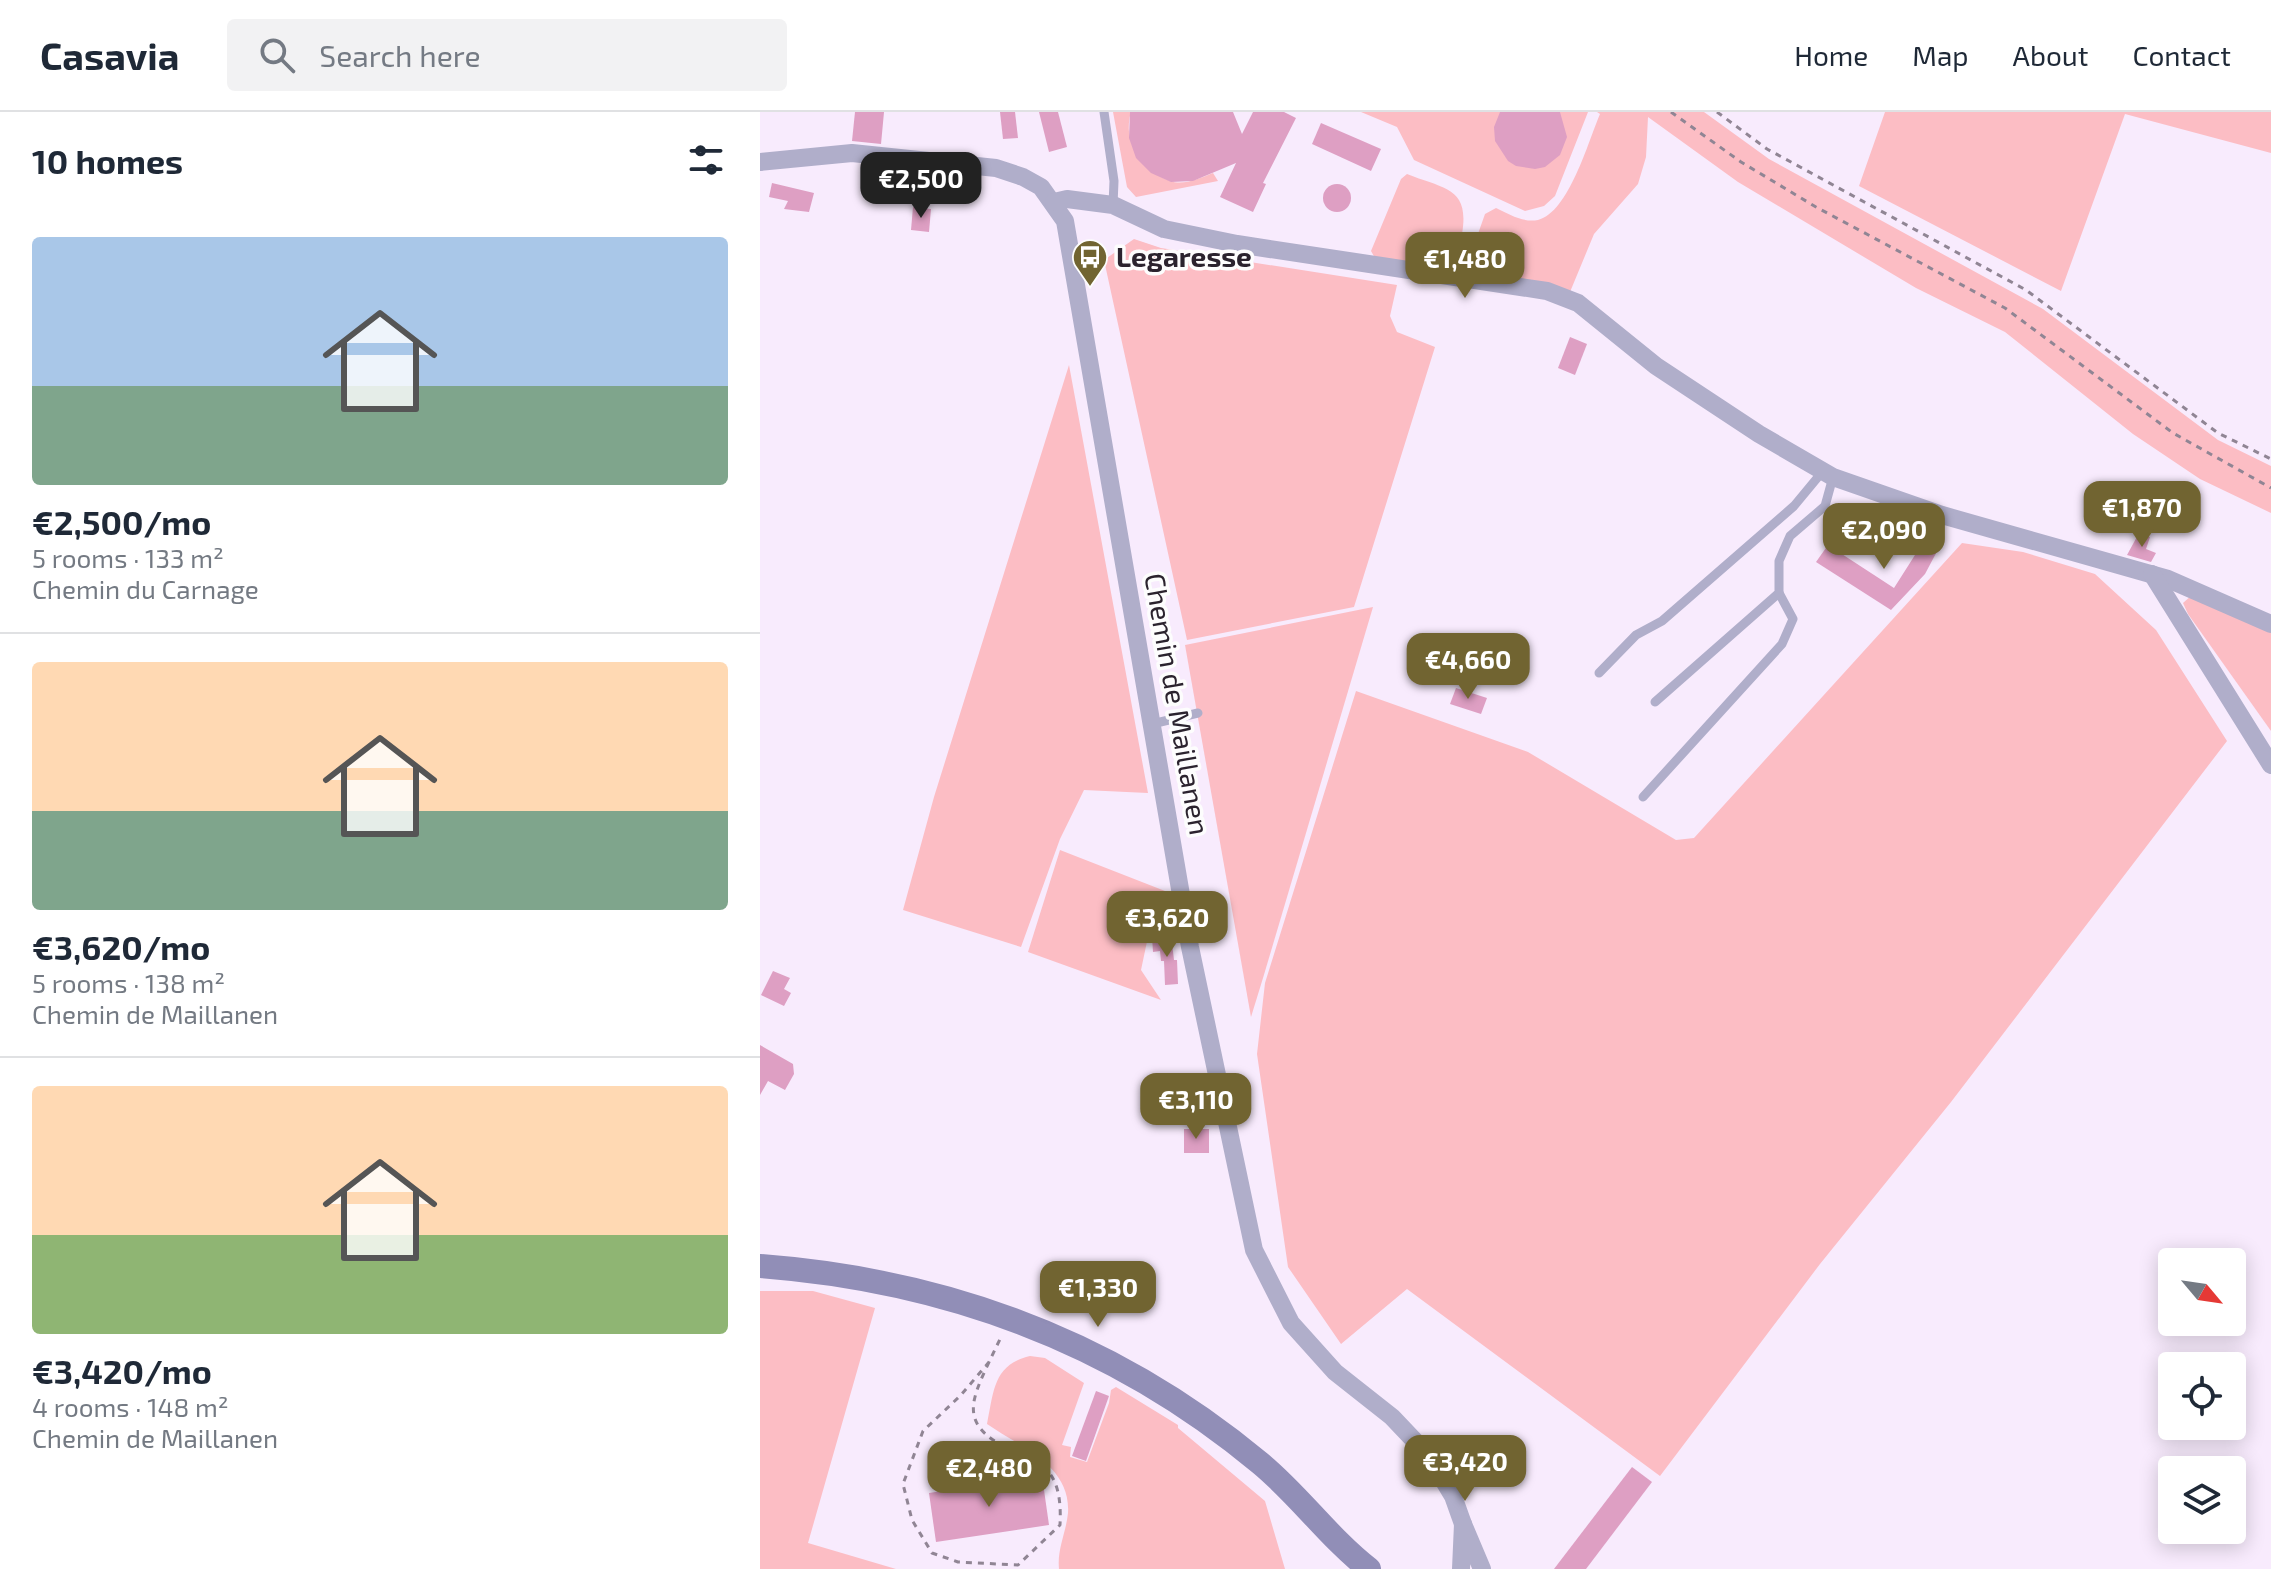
<!DOCTYPE html>
<html lang="en">
<head>
<meta charset="utf-8">
<style>
  body { margin:0; font-family:"Exo 2",sans-serif; background:#f2f2f3; color:#1f2937; height:100vh; display:flex; flex-direction:column; font-size:30px; white-space:nowrap }
  * { box-sizing:border-box; margin:0 }
  p { font-size:26px; color:#747a83 }
  .icon { flex:none; width:44px; height:44px; fill:none; stroke:currentColor; stroke-width:2; stroke-linecap:round; stroke-linejoin:round }
  .map { position:relative; flex:1; overflow:hidden }
  .details { display:flex; flex-direction:column; background:#fff; width:760px }
  .details>* { flex:none }
  .needle { width:52px; rotate:119deg }
  .controls { position:absolute; left:1398px; top:1136px; display:grid; gap:16px }
  .controls a { display:grid; place-items:center; width:88px; height:88px; border-radius:8px; background:#fff; box-shadow:0 4px 20px #0003; font-size:40px }
  .price { position:absolute; translate:-50% -68px; padding:0 18px; border-radius:16px; background:#716431; color:#fff; font-size:26px; line-height:52px; filter:drop-shadow(0 2px 4px #0008) }
  .price::after { content:''; position:absolute; left:50%; top:48px; width:24px; height:18px; margin-left:-12px; background:inherit; clip-path:polygon(0 0,100% 0,50% 100%) }
  .price.active { background:#222; color:#fff }
  ul { padding:0; list-style:none }
  li { display:grid; align-content:center; gap:16px; height:424px; padding:0 32px }
  li+li { border-top:2px solid #e0e1e3 }
  li span { display:grid; place-items:center; height:248px; border-radius:8px; color:#555 }
  li>.icon { margin-inline-start:auto }
  span .icon { width:144px; height:144px; fill:#fffc; stroke-width:1 }
  li b { font-size:34px }
  h2 { display:flex; justify-content:space-between; align-items:center; height:96px; padding:0 32px; font-size:34px }
  header { display:flex; align-items:center; gap:48px; box-sizing:border-box; height:112px; padding:0 40px; background:#fff; border-bottom:2px solid #e0e1e3 }
  header strong { font-size:38px }
  nav { display:flex; gap:44px; margin-inline-start:auto; font-size:28px }
  .search { width:560px; height:72px; background:#f2f2f3; display:flex; align-items:center; gap:20px; box-sizing:border-box; padding:0 28px; border-radius:8px; color:#747a83; font-size:30px }
  main { display:flex; flex:1; min-height:0 }
  .map>svg:first-child { display:block }
  .green { fill:#fcbdc4 }
  .building { fill:#de9fc3 }
  .lines { fill:none; stroke-linecap:round; stroke-linejoin:round }
  .path { stroke:#908594; stroke-width:3; stroke-dasharray:6 6; stroke-linecap:butt }
  .service { stroke:#b0aeca; stroke-width:9 }
  .minor { stroke:#b0aeca; stroke-width:18 }
  .secondary { stroke:#918eb7; stroke-width:24 }
  .labels { text-anchor:middle; stroke-width:7; stroke-linejoin:round; paint-order:stroke }
  .poi-label { font-size:28px; font-weight:bold; fill:#2b232e; stroke:#fdfdfd; text-anchor:start }
  .street-label { font-size:28px; fill:#2b232e; stroke:#fdfdfd }
</style>
</head>
<body>
<header>
<strong>Casavia</strong>
<div class="search"><svg class="icon" aria-label="search" viewBox="0 0 24 24"><circle cx="10" cy="10" r="6"/><path d="M15 15l6 6"/></svg>Search here</div>
<nav><a>Home</a><a>Map</a><a>About</a><a>Contact</a></nav>
</header>
<main>
<section class="details">
<h2>10 homes<svg class="icon" aria-label="filters" viewBox="0 0 24 24"><path d="M4 7h16M4 17h16"/><circle cx="9" cy="7" r="2"/><circle cx="15" cy="17" r="2"/></svg></h2>
<ul>
<li><span style="background:linear-gradient(#a9c7e8 60%,#7fa58c 0)"><svg class="icon" aria-label="home" viewBox="0 0 24 24"><path d="M3 11l9-7 9 7M6 9v11h12V9"/></svg></span><div><b>€2,500/mo</b><p>5 rooms · 133 m²</p><p>Chemin du Carnage</p></div></li>
<li><span style="background:linear-gradient(#ffd9b3 60%,#7fa58c 0)"><svg class="icon" aria-label="home" viewBox="0 0 24 24"><path d="M3 11l9-7 9 7M6 9v11h12V9"/></svg></span><div><b>€3,620/mo</b><p>5 rooms · 138 m²</p><p>Chemin de Maillanen</p></div></li>
<li><span style="background:linear-gradient(#ffd9b3 60%,#8fb573 0)"><svg class="icon" aria-label="home" viewBox="0 0 24 24"><path d="M3 11l9-7 9 7M6 9v11h12V9"/></svg></span><div><b>€3,420/mo</b><p>4 rooms · 148 m²</p><p>Chemin de Maillanen</p></div></li>
</ul>
</section>
<div class="map">
<svg width="1511" height="1457" viewBox="0 0 1511 1457">
  <rect width="100%" height="100%" fill="#f8ebfd"/>
  <g class="green">
    <path d="M353 0H371C362 30 381 58 410 69 424 74 440 66 453 61L458 69 376 85 367 75Z"/>
    <path d="M601 0H828L795 84 784 94 765 99 654 48 637 15Z"/>
    <path d="M837 0H944L1009 47 1283 197 1458 328 1511 354V401L1440 367 1373 322 1245 220 1156 176 978 70 888 5 886 45 878 72 834 122 810 180 615 146 611 139 641 67 647 62C684 77 710 75 702 122L690 120 687 127 713 136 725 102 736 96C749 102 763 111 778 108 809 100 828 30 840 2Z"/>
    <path d="M1125 0H1511V41L1365 2 1301 179 1099 74Z"/>
    <path d="M374 127 401 136 637 173 630 204 637 220 675 235 594 495 427 528 344 148Z"/>
    <path d="M309 253 388 681 324 678 300 727 261 835 143 798 174 685Z"/>
    <path d="M1202 431 1263 440 1335 462 1396 518 1467 629 1191 990 1060 1152 900 1364 647 1177 581 1232 528 1155 497 942 505 871 596 579 768 640 916 728 934 726Z"/>
    <path d="M1432 483 1511 520V619L1428 502 1423 491Z"/>
    <path d="M613 495 503 866 491 905 425 533Z"/>
    <path d="M300 738 405 779 410 802 397 803 380 798 374 780 366 798 389 820 381 858 401 888 268 840Z"/>
    <path d="M0 1179H53L115 1196 48 1431 136 1457H0Z"/>
    <path d="M270 1244 285 1246 324 1271 302 1333 311 1335 310 1345 327 1350 349 1291 351 1278 356 1275 418 1313V1316L505 1389 525 1457H299C297 1437 306 1421 308 1401 311 1353 260 1335 227 1312 234 1279 233 1253 270 1244Z"/>
  </g>
  <g class="building">
    <path d="M95 0H124L121 32 92 29Z"/>
    <path d="M240 0H255L258 26 243 27Z"/>
    <path d="M279 0H298L307 35 289 40Z"/>
    <path d="M370 0H473L482 22 493 0H524L536 6 503 71 506 72 493 100 460 85 476 51 433 69 411 70 391 61 376 46 369 26Z"/>
    <path d="M740 0H800L807 25 800 43 785 55 775 57 756 54 748 49 735 29 734 15Z"/>
    <path d="M561 11 621 37 611 59 552 32Z"/>
    <path d="M12 71 54 81 49 100 24 97 28 89 9 85Z"/>
    <circle cx="577" cy="86" r="14"/>
    <path d="M153 95 171 97 169 120 151 118Z"/>
    <path d="M810 225 827 232 815 263 798 256Z"/>
    <path d="M1161 418 1182 430 1165 462 1131 498 1056 450 1068 433 1134 476 1155 443 1149 439Z"/>
    <path d="M1379 421 1390 425 1386 437 1396 441 1391 450 1367 443Z"/>
    <path d="M696 576 727 586 721 602 690 592Z"/>
    <path d="M406 824 407 831H412L414 848H417L418 872 405 873 404 849H401L400 839 393 840 392 825Z"/>
    <path d="M13 859 30 866 24 877 31 881 24 894 1 883Z"/>
    <path d="M0 933 33 952 34 962 25 978 8 969 0 983Z"/>
    <rect x="424" y="1017" width="25" height="24"/>
    <path d="M336 1279 349 1284 326 1349 312 1344Z"/>
    <path d="M872 1355 892 1370 826 1457H794Z"/>
    <path d="M282 1364 289 1413 176 1430 169 1381Z"/>
  </g>
  <g class="lines">
    <g class="path">
      <path d="M911 0 981 50 1056 95 1245 196 1413 321 1511 376"/>
      <path d="M957 0 1007 37 1266 178 1458 321 1511 347"/>
      <path d="M229 1250C224 1261 218 1273 215 1285 203 1329 260 1337 283 1355 300 1367 301 1394 300 1413L258 1453 198 1450 172 1441 152 1408 143 1372 163 1319 201 1283 229 1250 242 1223"/>
    </g>
    <g class="service">
      <path d="M344 0 354 69 353 93"/>
      <path d="M839 561 876 523 902 509 1034 394 1063 359"/>
      <path d="M895 590 1019 481V449L1030 424 1065 394 1073 365"/>
      <path d="M392 612 438 601"/>
      <path d="M883 685 1022 532 1033 507 1019 481"/>
    </g>
    <g class="minor">
      <path d="M0 50 92 41 236 56 263 65 281 75 305 109 430 835 494 1138 531 1211 575 1260 632 1305 669 1344 693 1384 703 1412"/>
      <path d="M294 90 307 87 353 93 404 117 477 132 787 179 818 191 896 254 999 322 1073 365 1182 403 1408 467 1511 512"/>
      <path d="M1392 462 1511 653"/>
      <path d="M701 1457 703 1412 722 1457"/>
    </g>
    <path class="secondary" d="M0 1154C186 1168 356 1231 500 1351 539 1383 569 1426 609 1457"/>
  </g>
  <defs>
    <g id="bus-pin" transform="scale(1.8)"><path d="M0 17L-7.5 6A9.5 9.5 0 1 1 7.5 6Z" fill="#716431" stroke="#fdfdfd"/><path d="M-5-6H5V4H4V6H2V4H-2V6H-4V4H-5ZM-3.5-4V0h7V-4ZM-3.5 1.2v1.5H-2V1.2ZM2 1.2v1.5H3.5V1.2Z" fill="#fff"/></g>
  </defs>
  <g fill-rule="evenodd">
    <use href="#bus-pin" x="330" y="145"/>
  </g>
  <g class="labels">
    <g class="poi-label">
      <text x="356" y="155">Legaresse</text>
    </g>
    <g class="street-label">
      <text transform="translate(417 592) rotate(80)" y="10">Chemin de Maillanen</text>
    </g>
  </g>
</svg>
<div class="controls">
<a><svg class="needle" viewBox="-14 -14 28 28"><path d="M0-13l5 13h-10z" fill="#e53935"/><path d="M0 13l5-13h-10z" fill="#747a83"/></svg></a>
<a><svg class="icon" aria-label="locate" viewBox="0 0 24 24"><circle cx="12" cy="12" r="6"/><path d="M12 2v4M12 18v4M2 12h4M18 12h4"/></svg></a>
<a><svg class="icon" aria-label="layers" viewBox="0 0 24 24"><path d="M12 4l9 5-9 5-9-5zM3 14l9 5 9-5"/></svg></a>
</div>
<b class="price active" style="left:161px;top:108px">€2,500</b>
<b class="price" style="left:705px;top:188px">€1,480</b>
<b class="price" style="left:1382px;top:437px">€1,870</b>
<b class="price" style="left:1124px;top:459px">€2,090</b>
<b class="price" style="left:708px;top:589px">€4,660</b>
<b class="price" style="left:407px;top:847px">€3,620</b>
<b class="price" style="left:436px;top:1029px">€3,110</b>
<b class="price" style="left:338px;top:1217px">€1,330</b>
<b class="price" style="left:705px;top:1391px">€3,420</b>
<b class="price" style="left:229px;top:1397px">€2,480</b>
</div>
</main>
</body>
</html>
